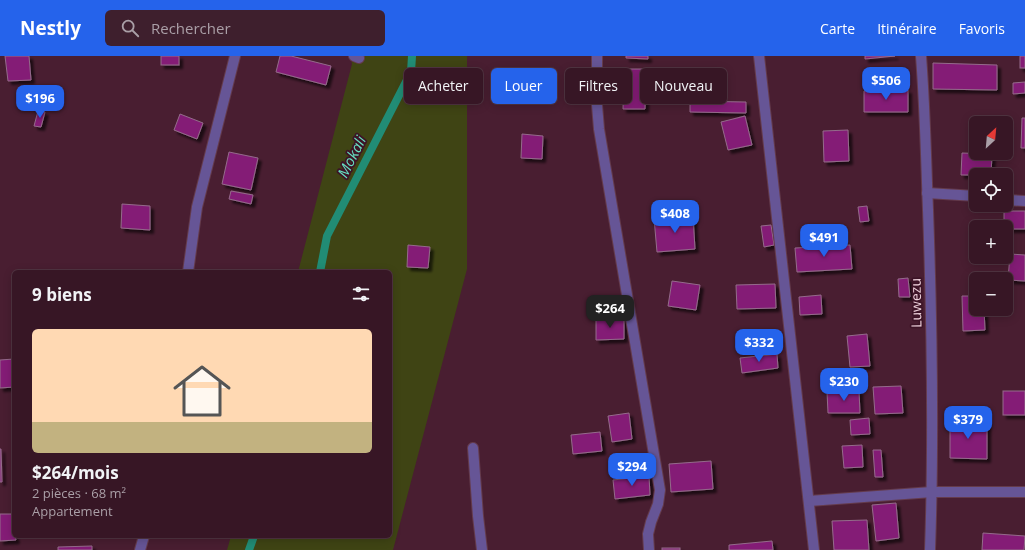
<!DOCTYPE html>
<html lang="fr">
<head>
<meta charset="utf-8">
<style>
  body { margin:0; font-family:"Open Sans",sans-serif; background:#3e1f2d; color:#f1f3f6; height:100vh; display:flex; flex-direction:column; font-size:15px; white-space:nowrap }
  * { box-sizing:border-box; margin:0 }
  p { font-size:13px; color:#aa9fa7 }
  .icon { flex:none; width:22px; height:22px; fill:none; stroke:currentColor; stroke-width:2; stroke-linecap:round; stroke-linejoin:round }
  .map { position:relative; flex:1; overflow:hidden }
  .panel { position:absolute; left:12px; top:214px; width:380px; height:268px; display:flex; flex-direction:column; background:#371625; border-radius:6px; box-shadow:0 2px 10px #0003,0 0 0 1px #513542 }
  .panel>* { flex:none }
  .hud { position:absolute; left:404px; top:12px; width:380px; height:36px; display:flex; gap:8px }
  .needle { width:26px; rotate:26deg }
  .controls { position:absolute; left:969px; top:60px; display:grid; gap:8px }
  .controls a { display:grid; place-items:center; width:44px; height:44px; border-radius:6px; background:#371625; box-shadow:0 2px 10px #0003,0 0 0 1px #513542; font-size:20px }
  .price { position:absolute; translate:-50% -34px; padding:0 9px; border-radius:8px; background:#2563eb; color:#fff; font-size:13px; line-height:26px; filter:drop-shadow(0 1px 2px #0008) }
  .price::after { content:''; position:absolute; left:50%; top:24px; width:12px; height:9px; margin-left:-6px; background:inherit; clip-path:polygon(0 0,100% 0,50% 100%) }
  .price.current { background:#222; color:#fff }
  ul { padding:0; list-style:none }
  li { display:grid; align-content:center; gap:8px; height:212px; padding:0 20px }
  li span { display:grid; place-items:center; height:124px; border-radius:6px; color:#555 }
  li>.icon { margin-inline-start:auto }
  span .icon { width:72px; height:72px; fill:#fffc; stroke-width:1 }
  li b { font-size:17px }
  h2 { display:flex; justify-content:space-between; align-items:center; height:48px; padding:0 20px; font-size:17px }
  .tag { padding:0 14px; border-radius:6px; background:#371625; box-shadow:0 2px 10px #0003,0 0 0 1px #513542; font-size:14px; line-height:36px }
  .tag.current { background:#2563eb; color:#fff }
  header { display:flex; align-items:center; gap:24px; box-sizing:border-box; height:56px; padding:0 20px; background:#2563eb; color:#fff }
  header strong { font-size:19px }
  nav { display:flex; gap:22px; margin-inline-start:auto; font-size:14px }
  .search { width:280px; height:36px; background:#3e1f2d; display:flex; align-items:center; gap:10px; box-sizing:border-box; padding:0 14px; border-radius:6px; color:#aa9fa7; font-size:15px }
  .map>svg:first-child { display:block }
  .green { fill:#3f4414 }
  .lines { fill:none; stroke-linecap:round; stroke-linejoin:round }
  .stream { stroke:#218c75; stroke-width:8 }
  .building { fill:#841e76; stroke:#946b8b; filter:url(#shadow) }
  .street-casing { stroke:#643b4c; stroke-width:12 }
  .street { stroke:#665596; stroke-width:10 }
  .labels { text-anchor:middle; stroke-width:3.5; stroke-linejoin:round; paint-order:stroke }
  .street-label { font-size:14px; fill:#efd2dc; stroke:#3d1427 }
  .water-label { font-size:15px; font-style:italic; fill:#66dfc1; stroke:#3d1427 }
</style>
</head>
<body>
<header>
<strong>Nestly</strong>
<div class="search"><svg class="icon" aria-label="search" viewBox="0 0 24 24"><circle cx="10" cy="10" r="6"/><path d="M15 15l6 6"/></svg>Rechercher</div>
<nav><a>Carte</a><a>Itinéraire</a><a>Favoris</a></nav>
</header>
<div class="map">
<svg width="1025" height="494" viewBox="0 0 1025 494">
  <defs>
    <filter id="shadow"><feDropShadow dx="3.5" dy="3.5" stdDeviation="1" flood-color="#0009"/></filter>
  </defs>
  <rect width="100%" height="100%" fill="#491e31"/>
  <path class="green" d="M351 0H467V213L393 494H227L231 480H390V216H298L352 8Z"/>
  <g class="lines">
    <g class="stream">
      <path d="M320 216 327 180 411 16 412 0"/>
      <path d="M249 494 254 480"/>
    </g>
  </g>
  <g class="building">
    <path d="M5 0H29L31 24 8 25Z"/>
    <rect x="161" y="0" width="18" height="9"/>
    <path d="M280 0H291L331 10 326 29 276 16Z"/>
    <path d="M626 0H648V3L626 2Z"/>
    <path d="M865 0H895L865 3Z"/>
    <rect x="1020" y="0" width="5" height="12"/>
    <path d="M933 7 997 9V34L933 33Z"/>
    <path d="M624 13H646L645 53H623Z"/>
    <path d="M1025 26V37L1013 38V27Z"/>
    <path d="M908 34V56H864V35Z"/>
    <path d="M690 45 746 46V57L690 56Z"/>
    <path d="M38 55 45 56 41 71 34 70Z"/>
    <path d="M180 58 203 67 197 83 174 74Z"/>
    <path d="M745 60 752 89 728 94 721 66Z"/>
    <path d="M1022 62H1025V92H1021Z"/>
    <path d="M848 74 849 105 824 106 823 75Z"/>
    <path d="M522 78 543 80 542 103 521 102Z"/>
    <path d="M229 96 258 102 251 134 222 128Z"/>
    <path d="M962 97 992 98 991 119H961Z"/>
    <path d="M231 135 253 139 251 148 229 143Z"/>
    <path d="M122 148 150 150V174L121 172Z"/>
    <path d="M867 150 869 165 860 166 858 151Z"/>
    <path d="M1004 155H1025V173H1006V171H1004Z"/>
    <path d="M693 160 695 193 657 196 654 162Z"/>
    <path d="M771 169 774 189 764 191 761 170Z"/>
    <path d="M408 189 430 191 428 212 407 211Z"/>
    <path d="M850 189 852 213 797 216 795 192Z"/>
    <path d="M1010 198 1025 199V225L1008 224Z"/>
    <path d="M908 222 910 241H899L898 223Z"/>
    <path d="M672 225 700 229 696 254 668 250Z"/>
    <path d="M775 228 776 252 737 253 736 229Z"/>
    <path d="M821 239 822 258 800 259 799 241Z"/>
    <path d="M962 240H976V253H984L985 274 963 275Z"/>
    <path d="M596 263H624V283L596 284Z"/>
    <path d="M867 278 870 310 850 311 847 280Z"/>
    <path d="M777 298 778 312 742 317 740 302Z"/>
    <path d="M14 303V331L0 332V304Z"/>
    <path d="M901 330 903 357 875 358 873 331Z"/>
    <path d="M859 335 860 357H828L827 336Z"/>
    <rect x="1003" y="335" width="22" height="24"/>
    <path d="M629 357 632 383 612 386 608 360Z"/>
    <path d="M869 362 870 378 851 379 850 364Z"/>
    <path d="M950 364 987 365V403L950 402Z"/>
    <path d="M600 376 602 395 573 398 571 379Z"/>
    <path d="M862 389 863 411 844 412 842 390Z"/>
    <path d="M0 393H1L2 426H0Z"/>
    <path d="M873 394H881L883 421H875Z"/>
    <path d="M711 405 713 433 671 436 669 408Z"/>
    <path d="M649 420 650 439 615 443 613 424Z"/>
    <path d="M896 447 899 482 876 485 872 449Z"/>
    <path d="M0 458H14V480H15L16 484 0 485Z"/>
    <path d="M867 464 869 494H834L832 465Z"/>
    <path d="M983 477 1025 480 1024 494H982Z"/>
    <path d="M772 485 773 494H729V489Z"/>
    <path d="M92 490V494H58V491Z"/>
    <rect x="662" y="492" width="18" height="2"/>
  </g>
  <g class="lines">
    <g class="street-casing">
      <g id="street">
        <path d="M354 0 359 2"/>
        <path d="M597 0V49L599 73 660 434 658 448 651 466 648 478 649 494"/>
        <path d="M759 0 814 494"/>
        <path d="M921 0C925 51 926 103 928 154 932 267 934 381 930 494"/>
        <path d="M927 137 976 140"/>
        <path d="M1006 144 1025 145"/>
        <path d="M188 216 197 151 235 0"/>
        <path d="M473 392 478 460 482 494"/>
        <path d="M809 445 932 436H1025"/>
        <path d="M140 494 144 480"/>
      </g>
    </g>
    <use href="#street" class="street"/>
  </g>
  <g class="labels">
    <g class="street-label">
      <text transform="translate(916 247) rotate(-91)" y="5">Luwezu</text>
    </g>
    <g class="water-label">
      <text transform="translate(352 101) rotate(-63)" y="5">Mokali</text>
    </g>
  </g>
</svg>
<div class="controls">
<a><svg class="needle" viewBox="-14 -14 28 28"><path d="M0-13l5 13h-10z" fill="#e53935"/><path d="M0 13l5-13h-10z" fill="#aa9fa7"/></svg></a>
<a><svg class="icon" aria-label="locate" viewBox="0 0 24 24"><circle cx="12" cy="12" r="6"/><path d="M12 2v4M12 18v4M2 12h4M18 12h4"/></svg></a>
<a>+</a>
<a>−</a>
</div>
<b class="price" style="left:886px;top:45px">$506</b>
<b class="price" style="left:40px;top:63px">$196</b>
<b class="price" style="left:675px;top:178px">$408</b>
<b class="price" style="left:824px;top:202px">$491</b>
<b class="price current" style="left:610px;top:273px">$264</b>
<b class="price" style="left:759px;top:307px">$332</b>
<b class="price" style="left:844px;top:346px">$230</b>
<b class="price" style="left:968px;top:384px">$379</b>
<b class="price" style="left:632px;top:431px">$294</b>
<div class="hud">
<a class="tag">Acheter</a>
<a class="tag current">Louer</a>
<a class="tag">Filtres</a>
<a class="tag">Nouveau</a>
</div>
<section class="panel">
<h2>9 biens<svg class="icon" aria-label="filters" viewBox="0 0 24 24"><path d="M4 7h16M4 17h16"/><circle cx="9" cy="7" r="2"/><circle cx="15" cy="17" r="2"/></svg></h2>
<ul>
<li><span style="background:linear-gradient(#ffd9b3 75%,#c2b280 0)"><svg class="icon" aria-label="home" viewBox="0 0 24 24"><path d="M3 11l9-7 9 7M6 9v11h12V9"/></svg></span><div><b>$264/mois</b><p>2 pièces · 68 m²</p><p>Appartement</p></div></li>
</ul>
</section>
</div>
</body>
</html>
